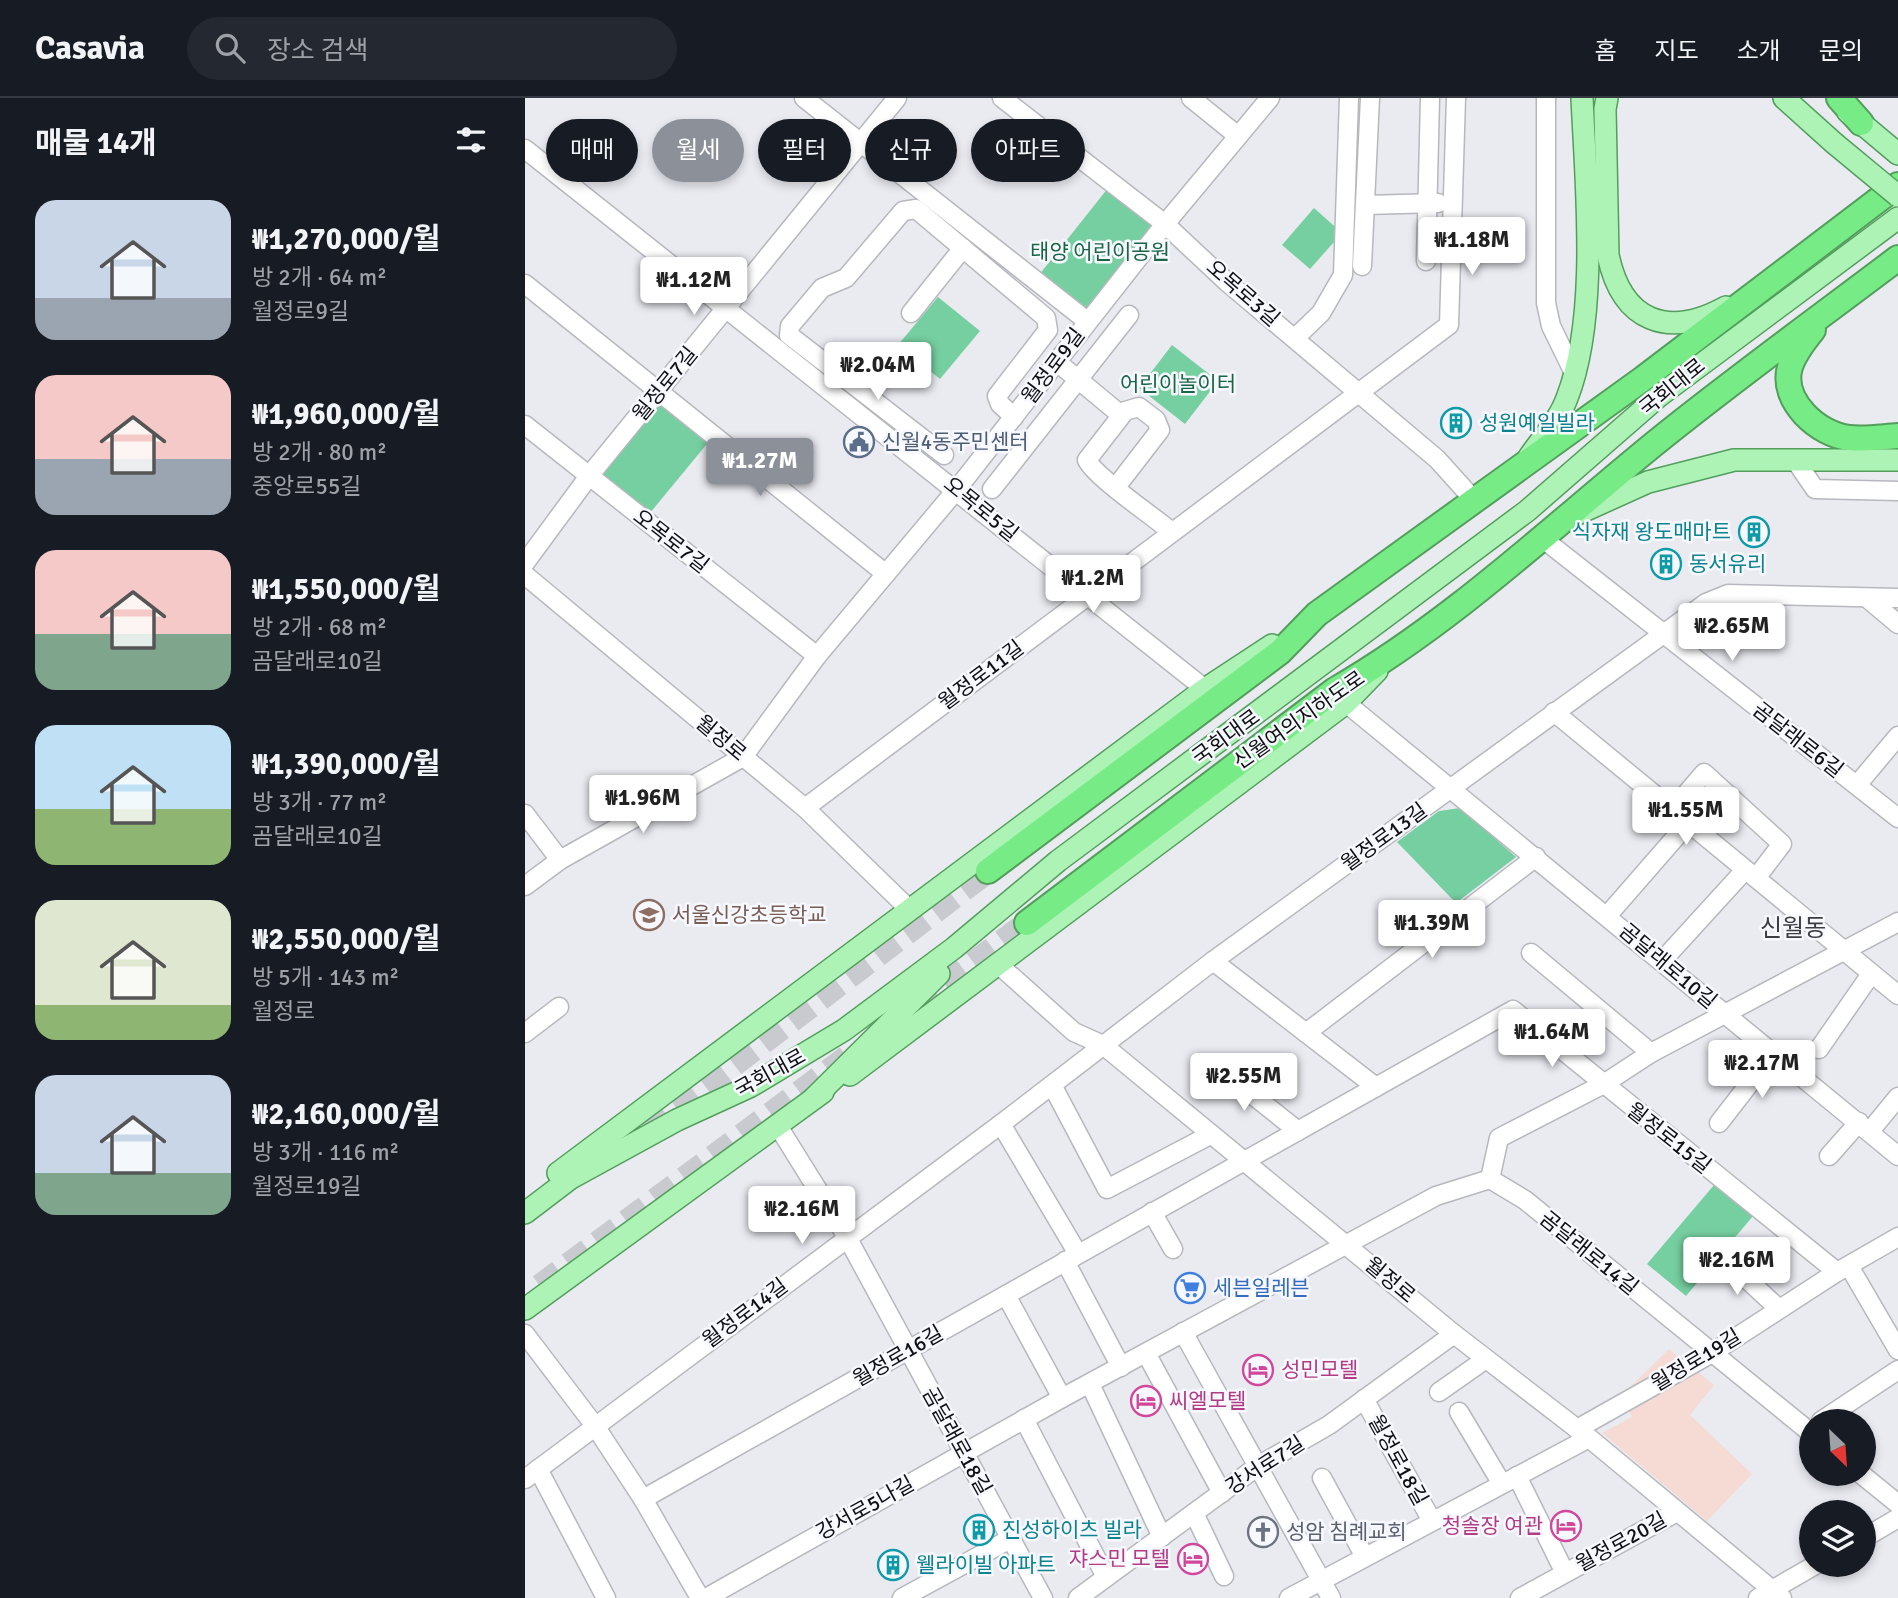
<!DOCTYPE html>
<html lang="ko">
<head>
<meta charset="utf-8">
<style>
  body { margin:0; font-family:Signika,"Noto Sans KR",sans-serif; background:#242831; color:#f1f3f6; height:100vh; display:flex; flex-direction:column; font-size:26px; white-space:nowrap }
  * { box-sizing:border-box; margin:0 }
  p { font-size:23px; color:#9ea1a6 }
  .icon { flex:none; width:38px; height:38px; fill:none; stroke:currentColor; stroke-width:2; stroke-linecap:round; stroke-linejoin:round }
  .map { position:relative; flex:1; overflow:hidden }
  .side { display:flex; flex-direction:column; background:#171b24; width:525px }
  .side>* { flex:none }
  .guide { position:absolute; left:21px; top:21px; width:665px; height:63px; display:flex; gap:14px }
  .needle { width:46px; rotate:155deg }
  .tools { position:absolute; left:1274px; top:1311px; display:grid; gap:14px }
  .tools a { display:grid; place-items:center; width:77px; height:77px; border-radius:50%; background:#171b24; box-shadow:0 4px 10px #0003; font-size:35px }
  .price { position:absolute; translate:-50% -60px; padding:0 16px; border-radius:7px; background:#fff; color:#222; font-size:23px; line-height:46px; filter:drop-shadow(0 2px 4px #0008) }
  .price::after { content:''; position:absolute; left:50%; top:42px; width:21px; height:16px; margin-left:-10px; background:inherit; clip-path:polygon(0 0,100% 0,50% 100%) }
  .price.selected { background:#8c9099; color:#fff }
  ul { padding:0; list-style:none }
  li { display:flex; align-items:center; gap:21px; height:175px; padding:0 35px }
  li span { display:grid; place-items:center; flex:none; width:196px; height:140px; border-radius:21px; color:#555 }
  li>.icon { margin-inline-start:auto }
  span .icon { width:84px; height:84px; fill:#fffc; stroke-width:1 }
  li b { font-size:30px }
  h2 { display:flex; justify-content:space-between; align-items:center; height:84px; padding:0 35px; font-size:30px }
  .pill { padding:0 24px; border-radius:32px; background:#171b24; box-shadow:0 4px 10px #0003; font-size:24px; line-height:63px }
  .pill.selected { background:#8c9099; color:#fff }
  header { display:flex; align-items:center; gap:42px; box-sizing:border-box; height:98px; padding:0 35px; background:#171b24; border-bottom:2px solid #363941 }
  header strong { font-size:33px }
  nav { display:flex; gap:38px; margin-inline-start:auto; font-size:24px }
  .search { width:490px; height:63px; background:#242831; display:flex; align-items:center; gap:18px; box-sizing:border-box; padding:0 24px; border-radius:38px; color:#9ea1a6; font-size:26px }
  main { display:flex; flex:1; min-height:0 }
  .map>svg:first-child { display:block }
  .industrial { fill:#f5dbd4 }
  .green { fill:#76cfa0 }
  .lines { fill:none; stroke-linecap:round; stroke-linejoin:round }
  .highway-tunnel { stroke:#c9cad0; stroke-width:24; stroke-dasharray:24 12; stroke-linecap:butt }
  .minor-casing { stroke:#b6b8bd; stroke-width:21 }
  .major-casing { stroke:#539e5d; stroke-width:24 }
  .highway-casing { stroke:#539e5d; stroke-width:28 }
  .minor { stroke:#fff; stroke-width:18 }
  .major { stroke:#adf3b6; stroke-width:21 }
  .highway { stroke:#77eb85; stroke-width:24 }
  .major-bridge-casing { stroke:#539e5d; stroke-width:24; stroke-linecap:butt }
  .major-bridge { stroke:#adf3b6; stroke-width:21 }
  .labels { text-anchor:middle; stroke-width:5; stroke-linejoin:round; paint-order:stroke }
  .park-label { font-size:21px; fill:#1a6644; stroke:#f7f8fe }
  .street-label { font-size:21px; fill:#101012; stroke:#f7f8fe }
  .culture-label { font-size:21px; fill:#0d838f; stroke:#f7f8fe; text-anchor:start }
  .service-label { font-size:21px; fill:#4e5e75; stroke:#f7f8fe; text-anchor:start }
  .education-label { font-size:21px; fill:#785e54; stroke:#f7f8fe; text-anchor:start }
  .shop-label { font-size:21px; fill:#366cbe; stroke:#f7f8fe; text-anchor:start }
  .hotel-label { font-size:21px; fill:#b23c85; stroke:#f7f8fe; text-anchor:start }
  .worship-label { font-size:21px; fill:#5b616d; stroke:#f7f8fe; text-anchor:start }
  .quarter-label { font-size:24px; fill:#3d3e43; stroke:#f7f8fe }
</style>
</head>
<body>
<header>
<strong>Casavia</strong>
<div class="search"><svg class="icon" aria-label="search" viewBox="0 0 24 24"><circle cx="10" cy="10" r="6"/><path d="M15 15l6 6"/></svg>장소 검색</div>
<nav><a>홈</a><a>지도</a><a>소개</a><a>문의</a></nav>
</header>
<main>
<section class="side">
<h2>매물 14개<svg class="icon" aria-label="filters" viewBox="0 0 24 24"><path d="M4 7h16M4 17h16"/><circle cx="9" cy="7" r="2"/><circle cx="15" cy="17" r="2"/></svg></h2>
<ul>
<li><span style="background:linear-gradient(#c9d6e8 70%,#9aa5b1 0)"><svg class="icon" aria-label="home" viewBox="0 0 24 24"><path d="M3 11l9-7 9 7M6 9v11h12V9"/></svg></span><div><b>₩1,270,000/월</b><p>방 2개 · 64 m²</p><p>월정로9길</p></div></li>
<li><span style="background:linear-gradient(#f6c9c9 60%,#9aa5b1 0)"><svg class="icon" aria-label="home" viewBox="0 0 24 24"><path d="M3 11l9-7 9 7M6 9v11h12V9"/></svg></span><div><b>₩1,960,000/월</b><p>방 2개 · 80 m²</p><p>중앙로55길</p></div></li>
<li><span style="background:linear-gradient(#f6c9c9 60%,#7fa58c 0)"><svg class="icon" aria-label="home" viewBox="0 0 24 24"><path d="M3 11l9-7 9 7M6 9v11h12V9"/></svg></span><div><b>₩1,550,000/월</b><p>방 2개 · 68 m²</p><p>곰달래로10길</p></div></li>
<li><span style="background:linear-gradient(#bfe0f5 60%,#8fb573 0)"><svg class="icon" aria-label="home" viewBox="0 0 24 24"><path d="M3 11l9-7 9 7M6 9v11h12V9"/></svg></span><div><b>₩1,390,000/월</b><p>방 3개 · 77 m²</p><p>곰달래로10길</p></div></li>
<li><span style="background:linear-gradient(#dfe7d0 75%,#8fb573 0)"><svg class="icon" aria-label="home" viewBox="0 0 24 24"><path d="M3 11l9-7 9 7M6 9v11h12V9"/></svg></span><div><b>₩2,550,000/월</b><p>방 5개 · 143 m²</p><p>월정로</p></div></li>
<li><span style="background:linear-gradient(#c9d6e8 70%,#7fa58c 0)"><svg class="icon" aria-label="home" viewBox="0 0 24 24"><path d="M3 11l9-7 9 7M6 9v11h12V9"/></svg></span><div><b>₩2,160,000/월</b><p>방 3개 · 116 m²</p><p>월정로19길</p></div></li>
</ul>
</section>
<div class="map">
<svg width="1373" height="1500" viewBox="0 0 1373 1500">
  <rect width="100%" height="100%" fill="#eaebf1"/>
  <path class="industrial" d="M1144 1251 1189 1287 1165 1317 1227 1376 1182 1423 1077 1335 1107 1319 1097 1297Z"/>
  <g class="green">
    <path d="M587 85 640 126 562 223 510 182Z"/>
    <path d="M789 110 817 135 785 171 757 147Z"/>
    <path d="M413 199 455 233 415 281 373 247Z"/>
    <path d="M647 247 693 283 660 326 614 290Z"/>
    <path d="M133 298 186 341 120 421 67 378Z"/>
    <path d="M935 710 991 759 931 805 872 744 914 713Z"/>
    <path d="M1195 1080 1233 1112 1161 1198 1122 1166Z"/>
  </g>
  <g class="lines">
    <g class="highway-tunnel">
      <path d="M391 908 502 825"/>
      <path d="M123 1032 463 773"/>
      <path d="M15 1188 322 959"/>
    </g>
    <g class="minor-casing">
      <g id="minor">
        <path d="M279 0 562 223"/>
        <path d="M477 0 640 126 702 184 912 361 949 402"/>
        <path d="M666 0 713 38"/>
        <path d="M1021 0V205L1026 228 1049 275"/>
        <path d="M0 51 680 591"/>
        <path d="M840 107 913 105"/>
        <path d="M901 163 905 0"/>
        <path d="M837 168 845 0"/>
        <path d="M0 186 361 476"/>
        <path d="M386 215 438 150"/>
        <path d="M770 240 796 215 818 177 824 0"/>
        <path d="M532 264 596 317"/>
        <path d="M0 327 292 558"/>
        <path d="M419 357 264 237 265 228 297 190 321 180 378 113 391 111 521 220 523 232 472 298 475 306 489 319"/>
        <path d="M1270 362 1290 391 1373 393"/>
        <path d="M591 389 635 332 631 322 614 309 600 313 562 362C570 379 629 419 647 434"/>
        <path d="M467 391 604 217"/>
        <path d="M1017 440 1373 720"/>
        <path d="M0 465 64 378 372 0"/>
        <path d="M0 477 280 710 385 812"/>
        <path d="M1342 500 1373 526"/>
        <path d="M821 605 1373 1058"/>
        <path d="M1029 614 1373 897"/>
        <path d="M1332 687 1373 638"/>
        <path d="M280 710 924 227 931 0"/>
        <path d="M1148 711 1179 675 1257 746 1231 780"/>
        <path d="M0 716 35 762"/>
        <path d="M0 788 35 762 218 659 292 558 432 391 640 126 745 0"/>
        <path d="M1082 818 1163 725"/>
        <path d="M1006 855 1126 955"/>
        <path d="M688 863 851 989"/>
        <path d="M1137 863 1220 772"/>
        <path d="M474 867 549 934 578 947 929 1236 1064 1340 1257 1500"/>
        <path d="M0 935 34 909"/>
        <path d="M781 935 1011 759"/>
        <path d="M1294 951 1346 876"/>
        <path d="M690 967 773 1033"/>
        <path d="M527 987 582 1091 685 1037"/>
        <path d="M1194 1025 1249 954"/>
        <path d="M476 1026 553 1156"/>
        <path d="M253 1028 322 1139 518 1500"/>
        <path d="M1345 1033 1373 999"/>
        <path d="M1304 1058 1334 1024"/>
        <path d="M965 1081 974 1040 1077 987 1126 955 1373 824"/>
        <path d="M627 1114 648 1151"/>
        <path d="M1197 1158 1254 1211"/>
        <path d="M540 1163 596 1269"/>
        <path d="M1324 1168 1373 1252"/>
        <path d="M481 1197 537 1300"/>
        <path d="M658 1234 806 1500"/>
        <path d="M0 1236 70 1328 118 1401 175 1500"/>
        <path d="M621 1255 697 1395"/>
        <path d="M565 1286 637 1439"/>
        <path d="M914 1294 961 1261"/>
        <path d="M839 1301 907 1423"/>
        <path d="M934 1314 977 1386"/>
        <path d="M499 1321 581 1479"/>
        <path d="M1296 1323 1373 1272"/>
        <path d="M1052 1331 1187 1255 1312 1174 1373 1139"/>
        <path d="M13 1371 81 1500"/>
        <path d="M1336 1376 1373 1406"/>
        <path d="M992 1378 1040 1475"/>
        <path d="M797 1380 840 1459"/>
        <path d="M0 1381 476 1026 688 863 1181 505 1203 496 1373 500"/>
        <path d="M118 1401 988 912 1312 1174"/>
        <path d="M669 1415 699 1478"/>
        <path d="M1339 1440 1373 1420"/>
        <path d="M181 1500 537 1300 911 1098 965 1081 1000 1102 1286 1335"/>
        <path d="M377 1500 485 1441"/>
        <path d="M553 1500 733 1368 804 1327 929 1236"/>
        <path d="M764 1500 1064 1340"/>
        <path d="M995 1500 1152 1414"/>
        <path d="M1233 1500 1292 1466"/>
      </g>
    </g>
    <g class="major-casing">
      <g id="major">
        <path d="M1082 0 1080 11 1083 157C1097 224 1143 241 1201 209"/>
        <path d="M1259 0 1309 45"/>
        <path d="M1323 14 1373 56"/>
        <path d="M1004 359C1017 340 1034 322 1042 300 1074 218 1061 88 1057 0"/>
        <path d="M1050 417 1123 384 1209 362H1373"/>
        <path d="M325 977 821 605 852 573"/>
        <path d="M289 1000 414 876"/>
        <path d="M33 1075 680 591 747 547"/>
        <path d="M0 1115 46 1080 152 1022 226 988 319 932 429 850 533 763 1002 413 1134 298 1373 120"/>
        <path d="M0 1211 298 994"/>
      </g>
    </g>
    <g class="highway-casing">
      <g id="highway">
        <path d="M1314 0 1336 25"/>
        <path d="M1288 232C1279 243 1269 256 1265 269 1255 303 1294 337 1324 340 1340 342 1357 339 1373 338"/>
        <path d="M463 773 755 554 792 516 1119 280 1373 87"/>
        <path d="M502 825 810 592C926 525 1025 431 1129 346 1208 282 1291 222 1373 160"/>
      </g>
    </g>
    <use href="#minor" class="minor"/>
    <use href="#major" class="major"/>
    <use href="#highway" class="highway"/>
    <g class="major-bridge-casing">
      <path id="major-bridge" d="M1309 45 1373 98"/>
    </g>
    <use href="#major-bridge" class="major-bridge"/>
  </g>
  <defs>
    <g id="building-ring" transform="scale(1.575)"><circle r="9.5" fill="#f7f8fe" stroke="#0f9aa8" stroke-width="1.5"/><path d="M-4-6H4V6H1V3H-1V6H-4ZM-2.5-4.3h1.7v1.8h-1.7ZM.8-4.3h1.7v1.8H.8ZM-2.5-1h1.7V.8h-1.7ZM.8-1h1.7V.8H.8Z" fill="#0f9aa8"/></g>
    <g id="civic-ring" transform="scale(1.575)"><circle r="9.5" fill="#f7f8fe" stroke="#5c6f8a" stroke-width="1.5"/><path d="M-.6-6.5H3V-4.5H.6V-3L4-1V1h2V6H-6V1h2V-1L-.6-3ZM-1.2 2.5V6h2.4V2.5Z" fill="#5c6f8a"/></g>
    <g id="school-ring" transform="scale(1.575)"><circle r="9.5" fill="#f7f8fe" stroke="#8d6e63" stroke-width="1.5"/><path d="M0-5L7-2L0 1L-7-2ZM-4 1L0 2.5L4 1V4Q0 6-4 4Z" fill="#8d6e63"/></g>
    <g id="supermarket-ring" transform="scale(1.575)"><circle r="9.5" fill="#f7f8fe" stroke="#3f7fe0" stroke-width="1.5"/><path d="M-6-5.5h2.5l.6 2H6L4.5 2H-2.5L-4.4-4H-6ZM-1.5 3.2a1.3 1.3 0 1 0 .1 0ZM3 3.2a1.3 1.3 0 1 0 .1 0Z" fill="#3f7fe0"/></g>
    <g id="hotel-ring" transform="scale(1.575)"><circle r="9.5" fill="#f7f8fe" stroke="#d1479c" stroke-width="1.5"/><path d="M-6-4.5h1.5V1H6V5H4.5V3h-9V5H-6ZM-4 0a1.8 1.8 0 1 1 3.6 0ZM.5 0V-2.5h3Q6-2.5 6 0Z" fill="#d1479c"/></g>
    <g id="church-ring" transform="scale(1.575)"><circle r="9.5" fill="#f7f8fe" stroke="#6b7280" stroke-width="1.5"/><path d="M-1.2-6h2.4v3.5h3.3v2.4h-3.3V6h-2.4V-.1h-3.3v-2.4h3.3Z" fill="#6b7280"/></g>
  </defs>
  <g fill-rule="evenodd">
    <use href="#building-ring" x="931" y="325"/>
    <use href="#civic-ring" x="334" y="344"/>
    <use href="#building-ring" x="1229" y="434"/>
    <use href="#building-ring" x="1141" y="466"/>
    <use href="#school-ring" x="124" y="817"/>
    <use href="#supermarket-ring" x="665" y="1190"/>
    <use href="#hotel-ring" x="733" y="1272"/>
    <use href="#hotel-ring" x="621" y="1303"/>
    <use href="#hotel-ring" x="1041" y="1428"/>
    <use href="#building-ring" x="454" y="1432"/>
    <use href="#church-ring" x="738" y="1434"/>
    <use href="#hotel-ring" x="668" y="1461"/>
    <use href="#building-ring" x="368" y="1467"/>
  </g>
  <g class="labels">
    <g class="park-label">
      <text x="575" y="161">태양 어린이공원</text>
      <text x="653" y="293">어린이놀이터</text>
    </g>
    <g class="street-label">
      <text transform="translate(718 195) rotate(41)" y="7">오목로3길</text>
      <text transform="translate(528 268) rotate(-53)" y="7">월정로9길</text>
      <text transform="translate(140 286) rotate(-51)" y="7">월정로7길</text>
      <text transform="translate(1147 289) rotate(-39)" y="7">국회대로</text>
      <text transform="translate(456 411) rotate(39)" y="7">오목로5길</text>
      <text transform="translate(146 443) rotate(38)" y="7">오목로7길</text>
      <text transform="translate(456 577) rotate(-37)" y="7">월정로11길</text>
      <text transform="translate(774 622) rotate(-35)" y="7">신월여의지하도로</text>
      <text transform="translate(701 639) rotate(-36)" y="7">국회대로</text>
      <text transform="translate(196 640) rotate(40)" y="7">월정로</text>
      <text transform="translate(1273 642) rotate(38)" y="7">곰달래로6길</text>
      <text transform="translate(859 739) rotate(-36)" y="7">월정로13길</text>
      <text transform="translate(1143 868) rotate(40)" y="7">곰달래로10길</text>
      <text transform="translate(245 975) rotate(-29)" y="7">국회대로</text>
      <text transform="translate(1144 1040) rotate(38)" y="7">월정로15길</text>
      <text transform="translate(1064 1155) rotate(39)" y="7">곰달래로14길</text>
      <text transform="translate(865 1182) rotate(40)" y="7">월정로</text>
      <text transform="translate(220 1215) rotate(-37)" y="7">월정로14길</text>
      <text transform="translate(373 1258) rotate(-30)" y="7">월정로16길</text>
      <text transform="translate(1171 1262) rotate(-31)" y="7">월정로19길</text>
      <text transform="translate(432 1343) rotate(61)" y="7">곰달래로18길</text>
      <text transform="translate(873 1362) rotate(61)" y="7">월정로18길</text>
      <text transform="translate(740 1367) rotate(-33)" y="7">강서로7길</text>
      <text transform="translate(340 1410) rotate(-29)" y="7">강서로5나길</text>
      <text transform="translate(1096 1444) rotate(-29)" y="7">월정로20길</text>
    </g>
    <g class="culture-label">
      <text x="954" y="332">성원예일빌라</text>
      <text x="1206" y="441" text-anchor="end">식자재 왕도매마트</text>
      <text x="1164" y="473">동서유리</text>
      <text x="477" y="1439">진성하이츠 빌라</text>
      <text x="391" y="1474">웰라이빌 아파트</text>
    </g>
    <g class="service-label">
      <text x="357" y="351">신월4동주민센터</text>
    </g>
    <g class="education-label">
      <text x="147" y="824">서울신강초등학교</text>
    </g>
    <g class="shop-label">
      <text x="688" y="1197">세븐일레븐</text>
    </g>
    <g class="hotel-label">
      <text x="756" y="1279">성민모텔</text>
      <text x="644" y="1310">씨엘모텔</text>
      <text x="1018" y="1435" text-anchor="end">청솔장 여관</text>
      <text x="645" y="1468" text-anchor="end">쟈스민 모텔</text>
    </g>
    <g class="worship-label">
      <text x="761" y="1441">성암 침례교회</text>
    </g>
    <g class="quarter-label">
      <text x="1268" y="838">신월동</text>
    </g>
  </g>
</svg>
<div class="tools">
<a><svg class="needle" viewBox="-14 -14 28 28"><path d="M0-13l5 13h-10z" fill="#e53935"/><path d="M0 13l5-13h-10z" fill="#9ea1a6"/></svg></a>
<a><svg class="icon" aria-label="layers" viewBox="0 0 24 24"><path d="M12 4l9 5-9 5-9-5zM3 14l9 5 9-5"/></svg></a>
</div>
<b class="price" style="left:947px;top:179px">₩1.18M</b>
<b class="price" style="left:169px;top:219px">₩1.12M</b>
<b class="price" style="left:353px;top:304px">₩2.04M</b>
<b class="price selected" style="left:235px;top:400px">₩1.27M</b>
<b class="price" style="left:568px;top:517px">₩1.2M</b>
<b class="price" style="left:1207px;top:565px">₩2.65M</b>
<b class="price" style="left:118px;top:737px">₩1.96M</b>
<b class="price" style="left:1161px;top:749px">₩1.55M</b>
<b class="price" style="left:907px;top:862px">₩1.39M</b>
<b class="price" style="left:1027px;top:971px">₩1.64M</b>
<b class="price" style="left:1237px;top:1002px">₩2.17M</b>
<b class="price" style="left:719px;top:1015px">₩2.55M</b>
<b class="price" style="left:277px;top:1148px">₩2.16M</b>
<b class="price" style="left:1212px;top:1199px">₩2.16M</b>
<div class="guide">
<a class="pill">매매</a>
<a class="pill selected">월세</a>
<a class="pill">필터</a>
<a class="pill">신규</a>
<a class="pill">아파트</a>
</div>
</div>
</main>
</body>
</html>
